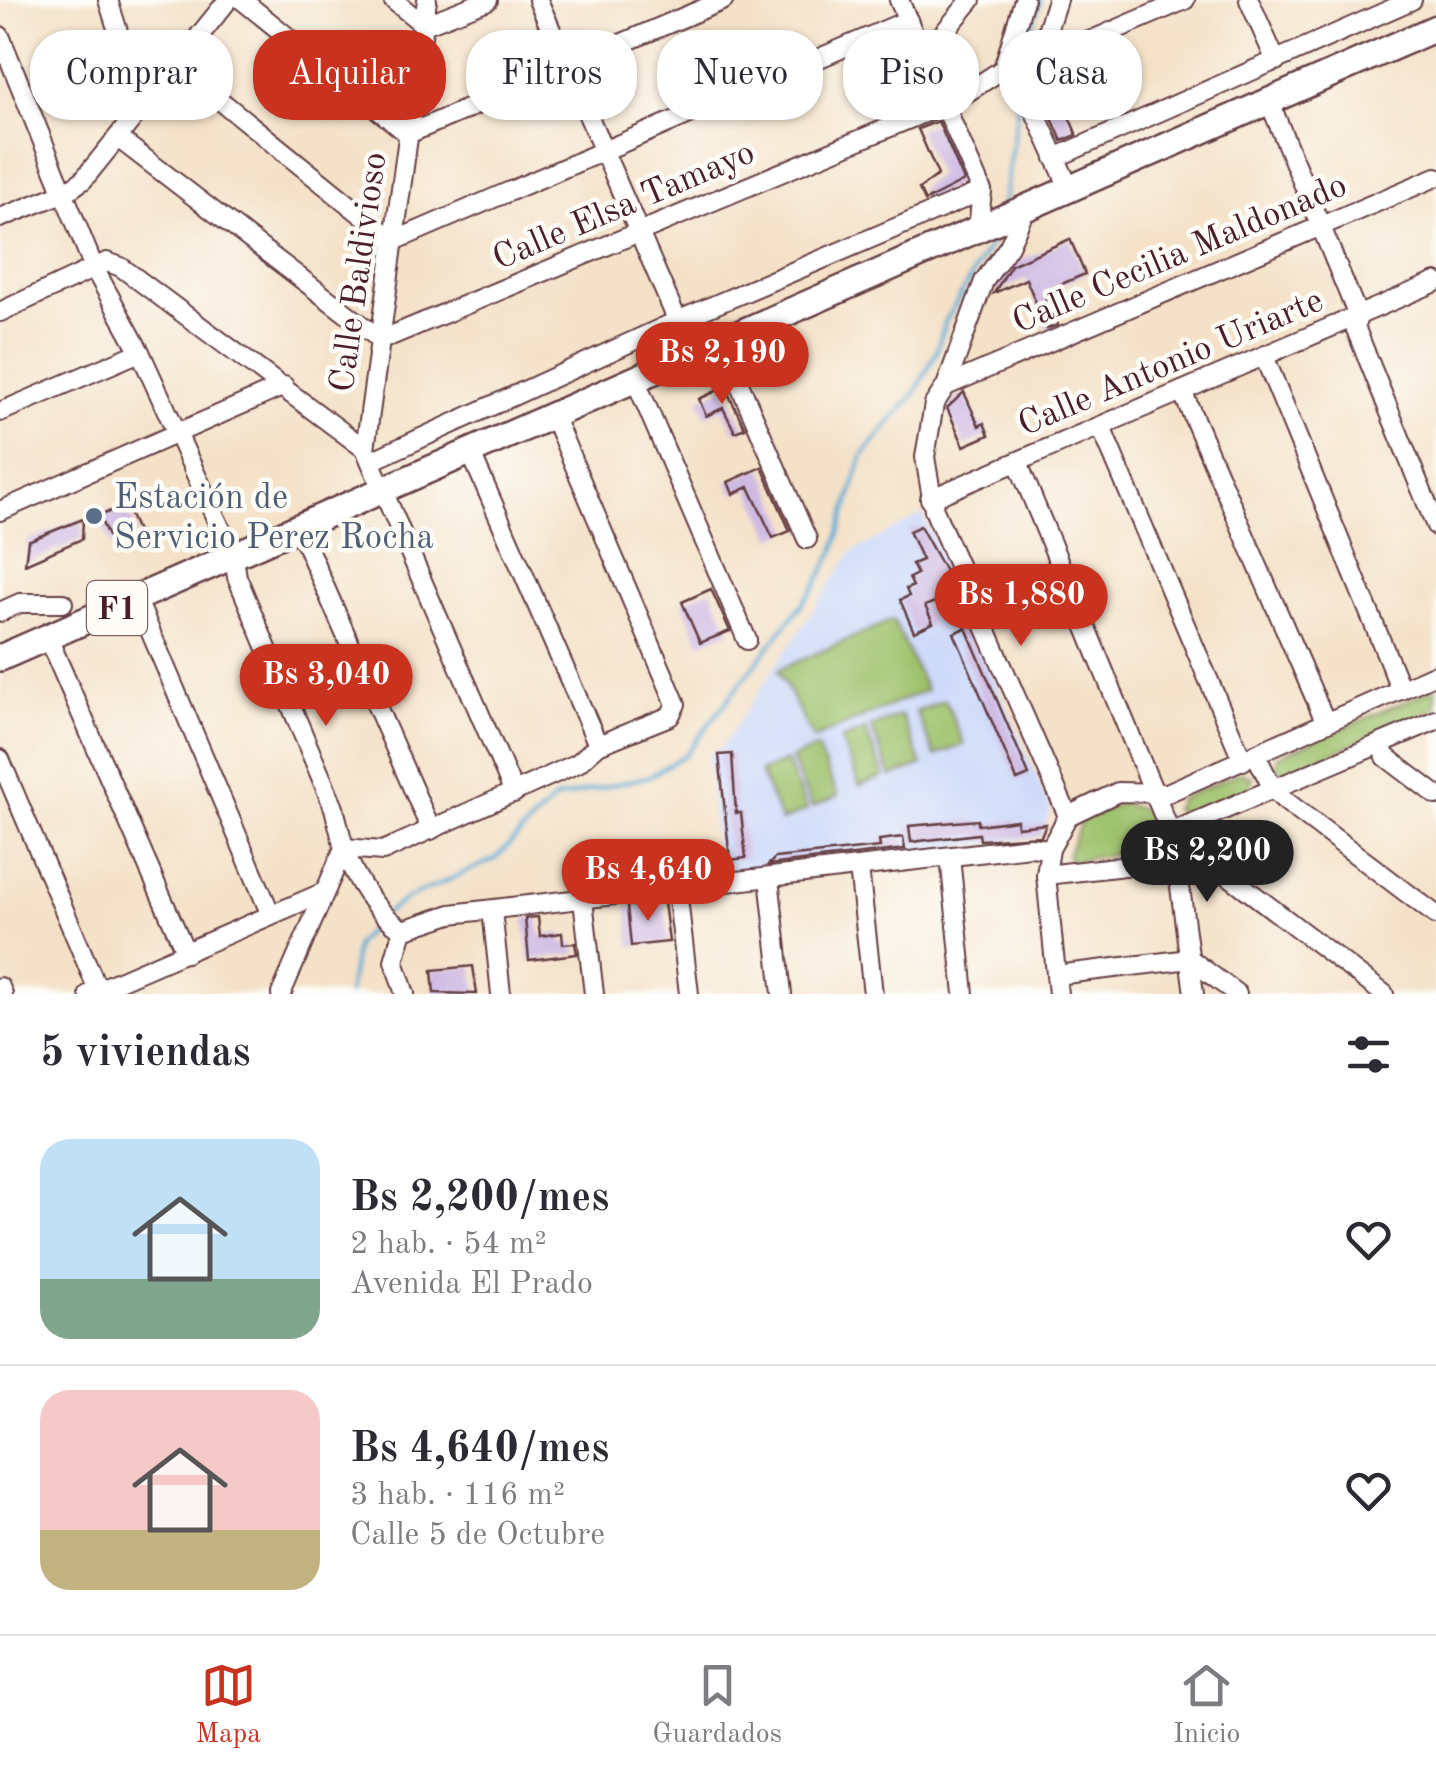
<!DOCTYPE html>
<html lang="es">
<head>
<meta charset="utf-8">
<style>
  body { margin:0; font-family:"Old Standard TT",serif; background:#f7f7f7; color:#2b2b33; height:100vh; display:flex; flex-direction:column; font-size:38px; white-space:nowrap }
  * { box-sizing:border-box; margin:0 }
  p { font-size:32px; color:#7c7c81 }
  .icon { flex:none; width:55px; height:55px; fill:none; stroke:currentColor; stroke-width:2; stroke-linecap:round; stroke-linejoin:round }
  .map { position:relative; height:994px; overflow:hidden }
  .sheet { display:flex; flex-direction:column; background:#fff; flex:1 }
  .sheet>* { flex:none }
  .top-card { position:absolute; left:30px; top:30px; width:1378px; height:90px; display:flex; gap:20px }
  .price { position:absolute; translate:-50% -85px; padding:0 22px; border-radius:35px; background:#c8321e; color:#fff; font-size:32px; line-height:65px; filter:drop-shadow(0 2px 5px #0008) }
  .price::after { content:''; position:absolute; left:50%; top:60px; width:30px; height:22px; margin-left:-15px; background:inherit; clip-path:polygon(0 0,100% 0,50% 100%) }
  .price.current { background:#222; color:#fff }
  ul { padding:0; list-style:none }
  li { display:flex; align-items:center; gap:30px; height:250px; padding:0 40px }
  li+li { border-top:2px solid #e1e1e2 }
  li span { display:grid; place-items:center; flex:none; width:280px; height:200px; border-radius:30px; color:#555 }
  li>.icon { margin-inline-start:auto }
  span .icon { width:120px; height:120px; fill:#fffc; stroke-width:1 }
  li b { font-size:42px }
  h2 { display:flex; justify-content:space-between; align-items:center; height:120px; padding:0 40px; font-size:42px }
  .tag { padding:0 35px; border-radius:40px; background:#fff; box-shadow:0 2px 8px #0004; font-size:35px; line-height:90px }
  .tag.current { background:#c8321e; color:#fff }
  .menu { display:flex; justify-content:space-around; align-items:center; height:140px; border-top:2px solid #e1e1e2; background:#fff; font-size:28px; color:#7c7c81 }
  .menu a { display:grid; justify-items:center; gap:5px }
  .menu .current { color:#c8321e }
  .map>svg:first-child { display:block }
  .built { fill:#cedafa }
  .green { fill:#9ec26c; stroke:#74704c; stroke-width:2.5 }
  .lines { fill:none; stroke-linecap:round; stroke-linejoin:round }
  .stream { stroke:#5bacd6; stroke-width:4 }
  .building { fill:#cfbae4 }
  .minor-casing { stroke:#643c42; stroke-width:22 }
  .highway-casing { stroke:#643c42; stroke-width:30 }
  .minor { stroke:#fff; stroke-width:18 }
  .highway { stroke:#fff; stroke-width:25 }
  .service-dot { fill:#5c6f8a; stroke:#fdfcf7; stroke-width:4 }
  .labels { text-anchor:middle; stroke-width:9; stroke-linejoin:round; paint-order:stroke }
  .shield { fill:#fdfcf7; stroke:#806168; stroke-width:2.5 }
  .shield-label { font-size:32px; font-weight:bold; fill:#4a1f2b }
  .street-label { font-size:35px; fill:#4a1f2b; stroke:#fdfcf7 }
  .service-label { font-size:35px; fill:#4e5e75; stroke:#fdfcf7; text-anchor:start }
</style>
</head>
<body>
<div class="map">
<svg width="1436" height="994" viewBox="0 0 1436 994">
  <rect width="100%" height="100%" fill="#fdfcf7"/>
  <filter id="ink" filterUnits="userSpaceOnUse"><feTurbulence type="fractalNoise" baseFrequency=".01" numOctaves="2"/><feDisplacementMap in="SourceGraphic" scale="20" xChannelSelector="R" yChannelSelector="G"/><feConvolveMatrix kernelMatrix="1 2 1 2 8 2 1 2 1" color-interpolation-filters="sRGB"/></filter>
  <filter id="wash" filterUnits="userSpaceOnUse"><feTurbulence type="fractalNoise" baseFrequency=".0048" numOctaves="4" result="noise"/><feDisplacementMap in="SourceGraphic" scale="40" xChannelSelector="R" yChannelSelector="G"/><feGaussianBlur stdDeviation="2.25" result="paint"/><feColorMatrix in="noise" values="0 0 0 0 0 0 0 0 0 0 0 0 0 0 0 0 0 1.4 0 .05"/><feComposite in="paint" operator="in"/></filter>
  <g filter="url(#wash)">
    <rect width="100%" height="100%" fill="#f4e1c7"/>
    <path class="built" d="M923 514 1051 810 1040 837 718 877 708 755 721 748 852 552Z"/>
    <g class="green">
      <path d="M893 620 926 690 813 739 778 670Z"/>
      <path d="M1436 688V708L1286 773 1275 767 1278 756Z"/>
      <path d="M945 700 964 744 935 756 916 712Z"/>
      <path d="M901 715 922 765 891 777 871 727Z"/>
      <path d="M865 730 884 776 860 786 841 740Z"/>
      <path d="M817 748 838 796 812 807 791 759Z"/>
      <path d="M786 761 807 810 781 821 760 772Z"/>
      <path d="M1241 772 1252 777 1249 789 1187 816 1174 810 1179 799Z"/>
      <path d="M1121 803 1148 812 1154 830 1145 848 1071 862 1067 855 1082 820Z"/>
    </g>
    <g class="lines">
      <g class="stream">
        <path d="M1003 206 1028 36 1041 0"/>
        <path d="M387 912 406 899 495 859 555 799 650 776 686 754 815 587 834 552 863 455 915 393 936 353 945 322 998 230"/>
        <path d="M348 994 356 944 380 918"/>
      </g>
    </g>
    <g id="blocks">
      <g class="building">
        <path d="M1095 64 1110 100 1090 108 1075 73Z"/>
        <path d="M1062 101 1077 135 1062 141 1047 107Z"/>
        <path d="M938 121 964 181 925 201 919 189 938 175 918 129Z"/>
        <path d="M1070 239 1085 274 1043 292 1058 325 1047 329 1026 279 994 293 1011 265Z"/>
        <path d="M725 387 745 428 735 432 723 408 706 416 699 399Z"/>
        <path d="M964 392 979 426 984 423 989 435 964 446 947 408Z"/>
        <path d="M762 467 790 531 773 538 749 487 733 494 728 482Z"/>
        <path d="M125 505 138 533 112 545 99 516Z"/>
        <path d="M83 519 82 539 25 564 28 541Z"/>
        <path d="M920 526 957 593 925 606 933 623 914 632 900 600 909 596 906 589 913 586 909 578 917 574 912 564 922 560 909 531Z"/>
        <path d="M711 589 730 631 700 643 682 602Z"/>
        <path d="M966 628 1029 775 1017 780 954 633Z"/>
        <path d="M732 754 736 813H741L746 858 730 860 719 755Z"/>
        <path d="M978 820V825L1017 820V827L1046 824 1041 836 980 840 979 834 911 842 909 826Z"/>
        <path d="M903 837 905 849 768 865 775 858 880 847 879 840Z"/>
        <path d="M664 902 669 942 631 946 627 906Z"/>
        <path d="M538 917 540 936 562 933 563 944 575 943 577 954 529 960 525 918Z"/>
        <path d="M473 966 477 994 434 993 432 970Z"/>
      </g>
    </g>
  </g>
  <g filter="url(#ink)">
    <use href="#blocks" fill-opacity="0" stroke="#643c42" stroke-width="2.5"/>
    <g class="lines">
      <g class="minor-casing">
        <g id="minor">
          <path d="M108 0 141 104"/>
          <path d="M242 0 408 134 724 0"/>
          <path d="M393 0 424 25 488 0"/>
          <path d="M427 0 365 449 514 793"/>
          <path d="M538 0 692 354"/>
          <path d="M899 0 982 191 978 230"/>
          <path d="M1057 0 1036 64 1030 101 1070 190"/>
          <path d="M1249 0 1276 61"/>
          <path d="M0 36 94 268 140 352 234 558 237 577 334 808 344 848 281 994"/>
          <path d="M922 52 936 42 971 0"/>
          <path d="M175 64 394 241 908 20"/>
          <path d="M1036 64 1185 0"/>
          <path d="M1269 101 1358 316 1355 327 1436 526"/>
          <path d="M118 138 381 340 957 99 1003 69 1024 0"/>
          <path d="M1055 158 1412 0"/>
          <path d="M1025 210 1009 246 984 281 946 386 934 404 925 457 934 510 1068 816"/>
          <path d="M0 218 66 192 83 180 228 0"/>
          <path d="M0 312 107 262 121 267 365 449"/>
          <path d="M721 342 807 539"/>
          <path d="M1264 356 1401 690"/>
          <path d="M635 379 747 640"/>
          <path d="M946 386 1436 177"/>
          <path d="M1182 391 1326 723"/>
          <path d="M0 412 140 352"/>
          <path d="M1101 427 1243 761"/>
          <path d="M470 451 598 745"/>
          <path d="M371 461 677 321 982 191"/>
          <path d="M1018 463 1174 841 1194 994"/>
          <path d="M930 499 1436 282"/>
          <path d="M0 511 284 386"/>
          <path d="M299 528 431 830"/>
          <path d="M137 600 271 915"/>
          <path d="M0 612 20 603H63"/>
          <path d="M48 638 186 953"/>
          <path d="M1380 744 1386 757 1436 795"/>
          <path d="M1256 755 1273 789 1284 800 1436 915"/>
          <path d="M0 759 98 990"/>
          <path d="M1169 833 1436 720"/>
          <path d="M1174 841 1195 850 1384 994"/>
          <path d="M950 857 964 994"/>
          <path d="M859 868 873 994"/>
          <path d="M1046 875 1177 860"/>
          <path d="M769 878 782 994"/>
          <path d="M677 889 689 994"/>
          <path d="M583 900 594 994"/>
          <path d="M492 910 501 994"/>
          <path d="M403 930C376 913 354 878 344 848L383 851 578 763 598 745 670 716 676 704 553 415"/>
          <path d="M403 930 451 914 1030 847 1050 849"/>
          <path d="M403 930 394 961 405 994"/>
          <path d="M1056 975 1190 959 1237 994"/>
          <path d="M0 987 3 994"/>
          <path d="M89 994 322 893"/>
          <path d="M1058 994 1046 875 1050 849 1068 816 1118 792 1167 793 1436 674"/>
        </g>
      </g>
      <g class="highway-casing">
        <path id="highway" d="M0 658 1436 28"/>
      </g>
      <use href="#minor" class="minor"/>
      <use href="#highway" class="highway"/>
    </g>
  </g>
  <circle class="service-dot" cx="94" cy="516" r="10"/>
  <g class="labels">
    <rect class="shield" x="87" y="581" width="60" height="54" rx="8"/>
    <g class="shield-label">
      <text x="117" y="619">F1</text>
    </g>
    <g class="street-label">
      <text transform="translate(623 204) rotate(-23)" y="12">Calle Elsa Tamayo</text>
      <text transform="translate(1179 252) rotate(-23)" y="12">Calle Cecilia Maldonado</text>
      <text transform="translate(357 272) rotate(-82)" y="12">Calle Baldivioso</text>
      <text transform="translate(1170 361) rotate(-23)" y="12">Calle Antonio Uriarte</text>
    </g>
    <g class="service-label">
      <text x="114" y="508">Estación de<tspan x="114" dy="40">Servicio Perez Rocha</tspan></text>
    </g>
  </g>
</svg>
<b class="price" style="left:722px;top:407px">Bs 2,190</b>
<b class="price" style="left:1021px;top:649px">Bs 1,880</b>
<b class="price" style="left:326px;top:729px">Bs 3,040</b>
<b class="price current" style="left:1207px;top:905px">Bs 2,200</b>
<b class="price" style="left:648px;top:924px">Bs 4,640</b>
<div class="top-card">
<a class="tag">Comprar</a>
<a class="tag current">Alquilar</a>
<a class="tag">Filtros</a>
<a class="tag">Nuevo</a>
<a class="tag">Piso</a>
<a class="tag">Casa</a>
</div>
</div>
<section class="sheet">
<h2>5 viviendas<svg class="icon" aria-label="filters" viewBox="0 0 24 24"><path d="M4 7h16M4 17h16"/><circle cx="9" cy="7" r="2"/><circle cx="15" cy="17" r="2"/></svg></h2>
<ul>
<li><span style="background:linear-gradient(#bfe0f5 70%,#7fa58c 0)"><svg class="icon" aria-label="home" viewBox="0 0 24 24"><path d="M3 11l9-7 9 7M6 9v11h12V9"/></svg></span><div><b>Bs 2,200/mes</b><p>2 hab. · 54 m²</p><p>Avenida El Prado</p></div><svg class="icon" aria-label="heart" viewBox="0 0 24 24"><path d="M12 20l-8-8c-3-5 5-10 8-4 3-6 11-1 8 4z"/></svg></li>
<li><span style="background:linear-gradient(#f6c9c9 70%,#c2b280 0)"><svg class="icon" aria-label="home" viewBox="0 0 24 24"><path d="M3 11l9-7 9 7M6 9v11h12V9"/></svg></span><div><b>Bs 4,640/mes</b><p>3 hab. · 116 m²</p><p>Calle 5 de Octubre</p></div><svg class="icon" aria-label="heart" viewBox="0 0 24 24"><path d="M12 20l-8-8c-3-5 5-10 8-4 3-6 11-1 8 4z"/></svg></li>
</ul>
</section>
<nav class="menu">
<a class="current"><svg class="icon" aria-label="map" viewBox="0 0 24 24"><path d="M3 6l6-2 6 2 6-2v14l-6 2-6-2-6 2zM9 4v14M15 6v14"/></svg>Mapa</a>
<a><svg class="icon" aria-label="saved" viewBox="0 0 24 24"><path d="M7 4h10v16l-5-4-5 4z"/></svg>Guardados</a>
<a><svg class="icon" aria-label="home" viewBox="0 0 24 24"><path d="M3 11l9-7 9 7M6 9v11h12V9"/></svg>Inicio</a>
</nav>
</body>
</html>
